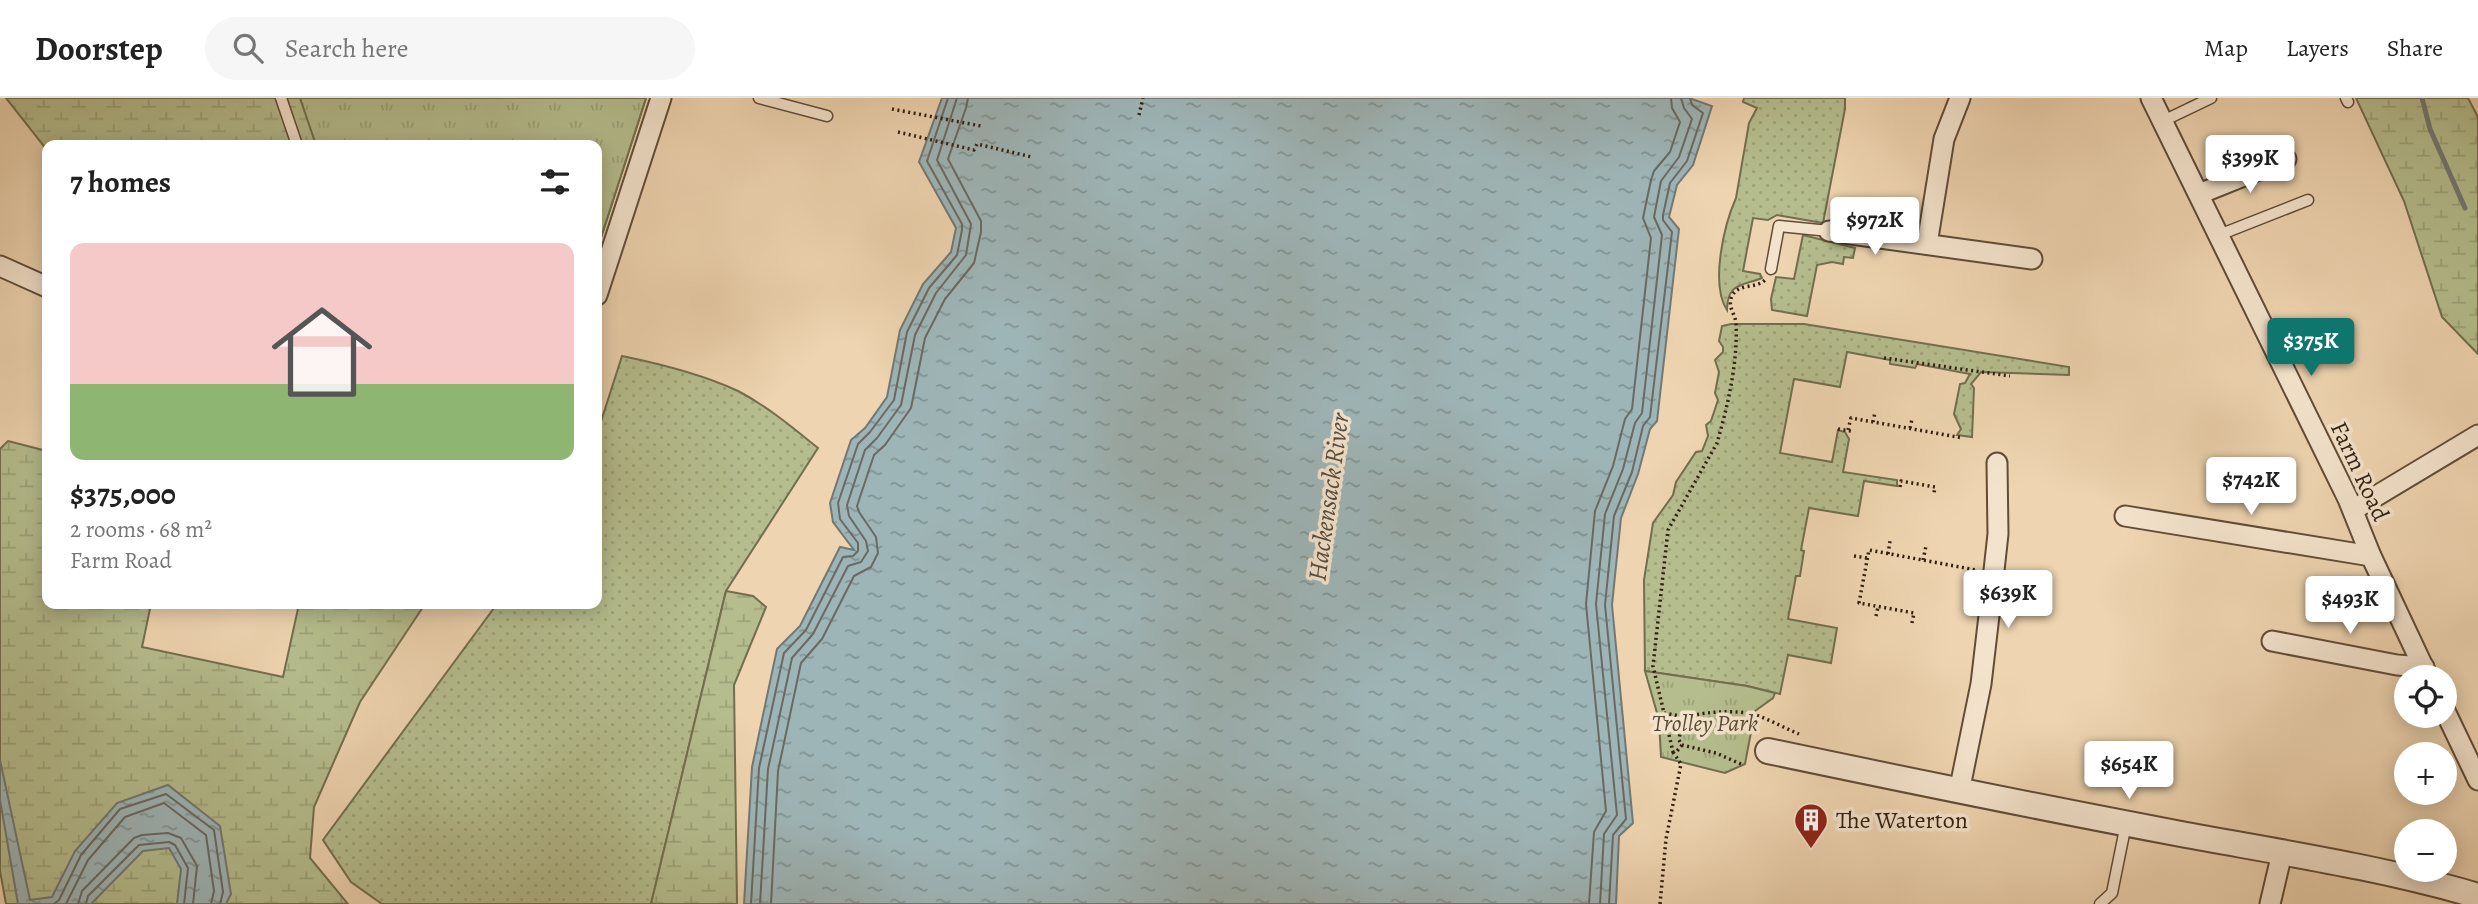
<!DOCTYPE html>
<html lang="en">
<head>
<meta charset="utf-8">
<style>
  body { margin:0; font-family:Alegreya,serif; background:#f6f6f6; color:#222; height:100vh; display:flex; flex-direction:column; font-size:26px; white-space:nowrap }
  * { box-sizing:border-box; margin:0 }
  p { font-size:23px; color:#767676 }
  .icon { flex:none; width:38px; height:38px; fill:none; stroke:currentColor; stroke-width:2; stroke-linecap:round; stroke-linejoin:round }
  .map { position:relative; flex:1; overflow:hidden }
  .side { position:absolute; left:42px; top:42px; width:560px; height:469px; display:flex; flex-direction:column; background:#fff; border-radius:14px; box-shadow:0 4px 18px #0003 }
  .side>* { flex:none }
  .tools { position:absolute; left:2394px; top:567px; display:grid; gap:14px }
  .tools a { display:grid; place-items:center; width:63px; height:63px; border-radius:50%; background:#fff; box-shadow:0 4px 18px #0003; font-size:35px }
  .price { position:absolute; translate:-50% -60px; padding:0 16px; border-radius:7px; background:#fff; color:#222; font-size:23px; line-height:46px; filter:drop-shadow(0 2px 4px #0008) }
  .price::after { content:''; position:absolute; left:50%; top:42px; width:21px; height:16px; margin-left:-10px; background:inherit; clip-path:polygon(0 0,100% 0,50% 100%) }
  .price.active { background:#0f766e; color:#fff }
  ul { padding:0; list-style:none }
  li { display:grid; align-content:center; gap:14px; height:371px; padding:0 28px }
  li span { display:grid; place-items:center; height:217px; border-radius:14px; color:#555 }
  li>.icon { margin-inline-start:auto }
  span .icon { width:126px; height:126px; fill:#fffc; stroke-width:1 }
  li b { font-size:30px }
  h2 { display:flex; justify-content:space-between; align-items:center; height:84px; padding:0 28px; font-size:30px }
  header { display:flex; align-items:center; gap:42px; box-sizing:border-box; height:98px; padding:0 35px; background:#fff; border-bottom:2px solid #e0e0e0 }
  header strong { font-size:33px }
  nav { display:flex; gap:38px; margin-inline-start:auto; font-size:24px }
  .search { width:490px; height:63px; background:#f6f6f6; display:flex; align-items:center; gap:18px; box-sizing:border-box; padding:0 24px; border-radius:38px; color:#767676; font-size:26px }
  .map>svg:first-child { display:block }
  .grass { fill:url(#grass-dots); stroke:#736e4e; stroke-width:2 }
  .wetland { fill:url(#wetland-marsh); stroke:#736e4e; stroke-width:2 }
  .park { fill:url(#park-tufts); stroke:#736e4e; stroke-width:2 }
  .water { fill:url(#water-ripples); stroke:#727974; stroke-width:2 }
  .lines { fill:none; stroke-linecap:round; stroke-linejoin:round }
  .shore { stroke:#686a63; stroke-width:2 }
  .stream { stroke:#727974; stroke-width:5 }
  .service-casing { stroke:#604c37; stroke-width:13 }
  .minor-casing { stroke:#604c37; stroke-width:23 }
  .tertiary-casing { stroke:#604c37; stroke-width:28 }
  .path { stroke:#311f0f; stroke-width:3.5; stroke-dasharray:2 3.5; stroke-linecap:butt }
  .service { stroke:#f4e3cc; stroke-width:10 }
  .minor { stroke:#f4e3cc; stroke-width:19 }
  .tertiary { stroke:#f4e3cc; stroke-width:24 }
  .labels { text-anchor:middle; stroke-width:7; stroke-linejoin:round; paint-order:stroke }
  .street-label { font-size:24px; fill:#311f0f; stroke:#f4e3cc }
  .park-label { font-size:24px; font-style:italic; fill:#594e35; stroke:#f4e3cc }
  .poi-label { font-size:24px; fill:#311f0f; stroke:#f4e3cc; text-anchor:start }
  .water-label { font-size:26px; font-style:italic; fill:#524c41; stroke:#f4e3cc }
</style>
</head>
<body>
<header>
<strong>Doorstep</strong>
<div class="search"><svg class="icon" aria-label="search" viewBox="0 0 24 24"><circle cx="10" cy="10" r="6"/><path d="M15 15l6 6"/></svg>Search here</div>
<nav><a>Map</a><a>Layers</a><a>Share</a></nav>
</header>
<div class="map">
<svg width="2478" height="806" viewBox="0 0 2478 806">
  <defs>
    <pattern id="grass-dots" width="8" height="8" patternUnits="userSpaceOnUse" patternTransform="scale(1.75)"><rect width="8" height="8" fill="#b5bd8e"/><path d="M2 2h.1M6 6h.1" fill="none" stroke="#9ca279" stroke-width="1.8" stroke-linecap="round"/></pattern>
    <pattern id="wetland-marsh" width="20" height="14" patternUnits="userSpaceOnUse" patternTransform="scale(1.75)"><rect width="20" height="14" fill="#b5bd8e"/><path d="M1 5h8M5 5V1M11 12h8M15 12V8" fill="none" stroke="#9ca279"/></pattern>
    <pattern id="park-tufts" width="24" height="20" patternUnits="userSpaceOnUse" patternTransform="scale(1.75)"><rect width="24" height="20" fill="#b5bd8e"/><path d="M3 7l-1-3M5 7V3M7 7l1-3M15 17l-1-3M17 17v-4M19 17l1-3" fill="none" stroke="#9ca279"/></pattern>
    <pattern id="water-ripples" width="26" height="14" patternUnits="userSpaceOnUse" patternTransform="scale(1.75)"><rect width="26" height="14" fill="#9eb5b7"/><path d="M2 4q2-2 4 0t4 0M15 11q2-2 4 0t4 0" fill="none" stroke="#819393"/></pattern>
  </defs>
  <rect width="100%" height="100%" fill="#eed4b0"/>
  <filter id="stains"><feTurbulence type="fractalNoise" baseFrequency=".00286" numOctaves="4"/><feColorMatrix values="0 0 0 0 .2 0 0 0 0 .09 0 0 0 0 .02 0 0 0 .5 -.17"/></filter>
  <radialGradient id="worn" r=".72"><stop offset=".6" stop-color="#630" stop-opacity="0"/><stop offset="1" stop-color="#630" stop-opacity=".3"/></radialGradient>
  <g class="grass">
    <path d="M1744 0H1845V11L1823 125 1777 117 1768 122 1753 120 1743 173 1760 176 1762 180C1742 188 1727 185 1727 212 1710 186 1724 127 1736 100L1749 25 1757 10 1743 4Z"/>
    <path d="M1803 137 1855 150 1853 160 1844 159 1843 166 1832 164 1817 167 1807 218 1772 212 1771 201 1776 179 1794 181Z"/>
    <path d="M1731 226H1804L2069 269V277L1981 274 1971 286 1974 290 1972 339 1957 337 1961 331 1954 316 1960 286 1965 285 1970 276 1917 266 1915 270 1890 266V262L1847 254 1840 289 1794 281 1780 355 1832 364 1838 332 1845 334 1849 341 1843 374 1897 382V388L1864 383 1858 418 1809 410 1801 452 1804 453 1800 478H1796L1788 521 1837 530 1831 565 1788 557 1780 596 1747 588 1645 573 1644 482 1653 425 1673 397 1676 384 1696 354 1702 353 1708 338 1706 327 1711 323 1718 302 1715 295 1719 274 1715 262 1723 254V249L1719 243 1722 228Z"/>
    <path d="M622 258C661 266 702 276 738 293 767 308 793 330 818 350L726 493 651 806H382L351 784 323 742 497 506H597V336Z"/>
  </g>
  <g class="wetland">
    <path d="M6 0H646L597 152V47H47V52Z"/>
    <path d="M2356 0H2468L2478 19V256L2442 219 2404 103Z"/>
    <path d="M8 343 47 353V506H151L142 549 283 579 299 506H425L360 604 314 709 310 760 348 806H6L0 773V351Z"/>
    <path d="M726 493 753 498 766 509 734 587 737 806H651Z"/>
  </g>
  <g class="park">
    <path d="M300 0H646L597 152V47H316Z"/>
    <path d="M1645 573 1747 588 1775 595 1773 600 1755 613 1745 666 1725 675 1661 659 1659 622Z"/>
  </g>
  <g class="water">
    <path d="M942 0H1689L1712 8 1693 67 1677 87 1669 119 1679 131 1657 323 1650 331 1638 376 1621 420 1612 507 1633 725 1619 738 1616 806H744L752 669 777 551 800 528 840 449 854 452 833 424 830 405 851 342 865 330 887 299 900 232 923 186 951 154 956 130 919 64Z"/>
    <path d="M0 662 30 802 52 799 75 753 117 705 168 687 220 728 231 796 226 806H177L181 771 169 750 143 753 91 806H18L0 702Z"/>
  </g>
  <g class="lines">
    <g class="shore">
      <path d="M54 806 59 802 81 757 120 711 166 696 214 732 223 794 220 806"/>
      <path d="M66 806 88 762 125 719 164 705 206 737 214 793 211 806"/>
      <path d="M78 806 82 793 134 740 142 737 168 735 181 740 197 768 193 806"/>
      <path d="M86 806 88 798 139 747 169 744 175 747 188 770 184 806"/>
      <path d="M751 806 759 670 784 555 806 532 843 459 853 458 858 453V445L840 421 838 405 858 346 870 334 894 302 907 234 929 190 957 157 962 132V126L927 63 948 0"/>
      <path d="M760 806 768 671 792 560 813 536 848 468 861 464 868 453 866 443 849 418 847 407 865 352 877 340 901 307 915 237 936 195 966 157 971 126 937 62 957 0"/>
      <path d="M771 806 778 673 801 565 822 541 854 478 871 469 878 455 876 439 859 414 857 408 874 357 885 347 911 310 925 240 945 201 974 165 981 134V123L948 61 966 10 968 0"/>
      <path d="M1589 806 1594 734 1606 713 1586 506 1595 413 1613 368 1625 321 1632 311 1651 140 1643 120 1651 82 1654 73 1670 54 1680 24 1672 10 1671 0"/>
      <path d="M1600 806 1604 736 1617 717 1596 506 1605 416 1623 371 1635 325 1642 315 1662 137 1654 119 1661 83 1679 59 1692 21 1684 10 1681 0"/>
      <path d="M1609 806 1613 737 1626 721 1605 507 1614 418 1632 374 1643 328 1650 319 1672 134 1663 122V117L1670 85 1687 63 1703 15 1692 7 1690 0"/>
    </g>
    <path class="stream" d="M2422 0 2430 31 2465 110"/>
    <g class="service-casing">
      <g id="service">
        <path d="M281 0 297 47"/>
        <path d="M759 0 827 18"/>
        <path d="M2346 0 2348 4"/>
        <path d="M2163 23 2211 0"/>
        <path d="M2219 137 2308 102"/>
        <path d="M1771 171 1779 128 1829 133"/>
        <path d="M2100 806 2112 795 2126 726"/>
      </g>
    </g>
    <g class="minor-casing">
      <g id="minor">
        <path d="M2151 0 2348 401 2371 458 2428 579"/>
        <path d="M2199 96 2286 61"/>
        <path d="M1829 133 2032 161"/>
        <path d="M1927 146 1944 41 1960 0"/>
        <path d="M0 168 47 189"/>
        <path d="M597 197 661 0"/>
        <path d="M2353 412 2478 337"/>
        <path d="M2125 418 2371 458"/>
        <path d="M2272 543 2397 567 2424 569"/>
        <path d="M2445 613 2478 682"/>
        <path d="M1959 694 1981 586 1990 509 1998 436 1997 365"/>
        <path d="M2270 806 2282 755"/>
      </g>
    </g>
    <g class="tertiary-casing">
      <path id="tertiary" d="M1768 653C1906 682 2043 710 2181 736 2278 754 2384 770 2478 798"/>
    </g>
    <g class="path">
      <path d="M892 11 981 28"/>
      <path d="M1139 17 1143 0"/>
      <path d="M898 34 974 52 977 46 1032 59"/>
      <path d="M1884 260 2010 278"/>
      <path d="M1873 324 1875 314"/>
      <path d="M1910 330 1912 321"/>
      <path d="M1838 331 1851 333"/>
      <path d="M1848 332 1851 320 1963 340"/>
      <path d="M1900 389 1901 383 1935 389 1934 395"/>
      <path d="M1888 456 1890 443"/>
      <path d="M1854 458 1867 460"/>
      <path d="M1923 462 1926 448"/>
      <path d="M1876 518 1878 509"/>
      <path d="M1912 525 1914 515 1859 505 1869 452 1976 472"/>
      <path d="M1664 615 1685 619"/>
      <path d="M1682 647 1677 653 1673 654 1653 568 1668 432 1717 345C1728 307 1738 264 1736 225 1735 215 1727 209 1732 198 1738 185 1756 191 1765 182"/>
      <path d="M1741 666 1716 655 1682 647 1679 642 1682 622C1695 613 1738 612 1753 616 1769 621 1784 630 1799 636"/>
      <path d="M1660 806 1666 741 1681 666 1673 654"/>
    </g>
    <use href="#service" class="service"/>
    <use href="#minor" class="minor"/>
    <use href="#tertiary" class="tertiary"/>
  </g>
  <defs>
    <g id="building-pin" transform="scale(1.75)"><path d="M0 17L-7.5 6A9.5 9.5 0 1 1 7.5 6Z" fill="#8f2418" stroke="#f4e3cc"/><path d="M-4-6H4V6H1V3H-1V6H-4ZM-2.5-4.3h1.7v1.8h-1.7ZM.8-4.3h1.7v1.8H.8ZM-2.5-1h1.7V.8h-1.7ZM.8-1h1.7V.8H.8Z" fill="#fff"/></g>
  </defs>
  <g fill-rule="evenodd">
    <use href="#building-pin" x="1811" y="722"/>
  </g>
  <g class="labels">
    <g class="street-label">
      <text transform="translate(2360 373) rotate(65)" y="8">Farm Road</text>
    </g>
    <g class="park-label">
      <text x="1705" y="633">Trolley Park</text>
    </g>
    <g class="poi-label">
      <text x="1836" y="730">The Waterton</text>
    </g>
    <g class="water-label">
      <text transform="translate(1328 399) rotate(-82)" y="9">Hackensack River</text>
    </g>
  </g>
  <rect width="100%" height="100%" filter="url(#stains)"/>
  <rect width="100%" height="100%" fill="url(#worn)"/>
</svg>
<div class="tools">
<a><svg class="icon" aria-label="locate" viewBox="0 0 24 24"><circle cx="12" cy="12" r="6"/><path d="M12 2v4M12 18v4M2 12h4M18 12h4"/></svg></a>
<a>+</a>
<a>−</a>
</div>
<b class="price" style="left:2250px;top:97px">$399K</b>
<b class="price" style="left:1875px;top:159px">$972K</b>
<b class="price active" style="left:2311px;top:280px">$375K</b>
<b class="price" style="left:2251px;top:419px">$742K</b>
<b class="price" style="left:2008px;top:532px">$639K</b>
<b class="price" style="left:2350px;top:538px">$493K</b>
<b class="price" style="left:2129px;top:703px">$654K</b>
<section class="side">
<h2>7 homes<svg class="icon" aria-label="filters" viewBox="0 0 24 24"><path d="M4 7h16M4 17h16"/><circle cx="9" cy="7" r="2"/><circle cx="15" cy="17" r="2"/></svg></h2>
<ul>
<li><span style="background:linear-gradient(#f6c9c9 65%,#8fb573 0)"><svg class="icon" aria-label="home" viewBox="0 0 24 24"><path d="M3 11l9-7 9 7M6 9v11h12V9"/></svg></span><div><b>$375,000</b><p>2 rooms · 68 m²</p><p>Farm Road</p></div></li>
</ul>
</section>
</div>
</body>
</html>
